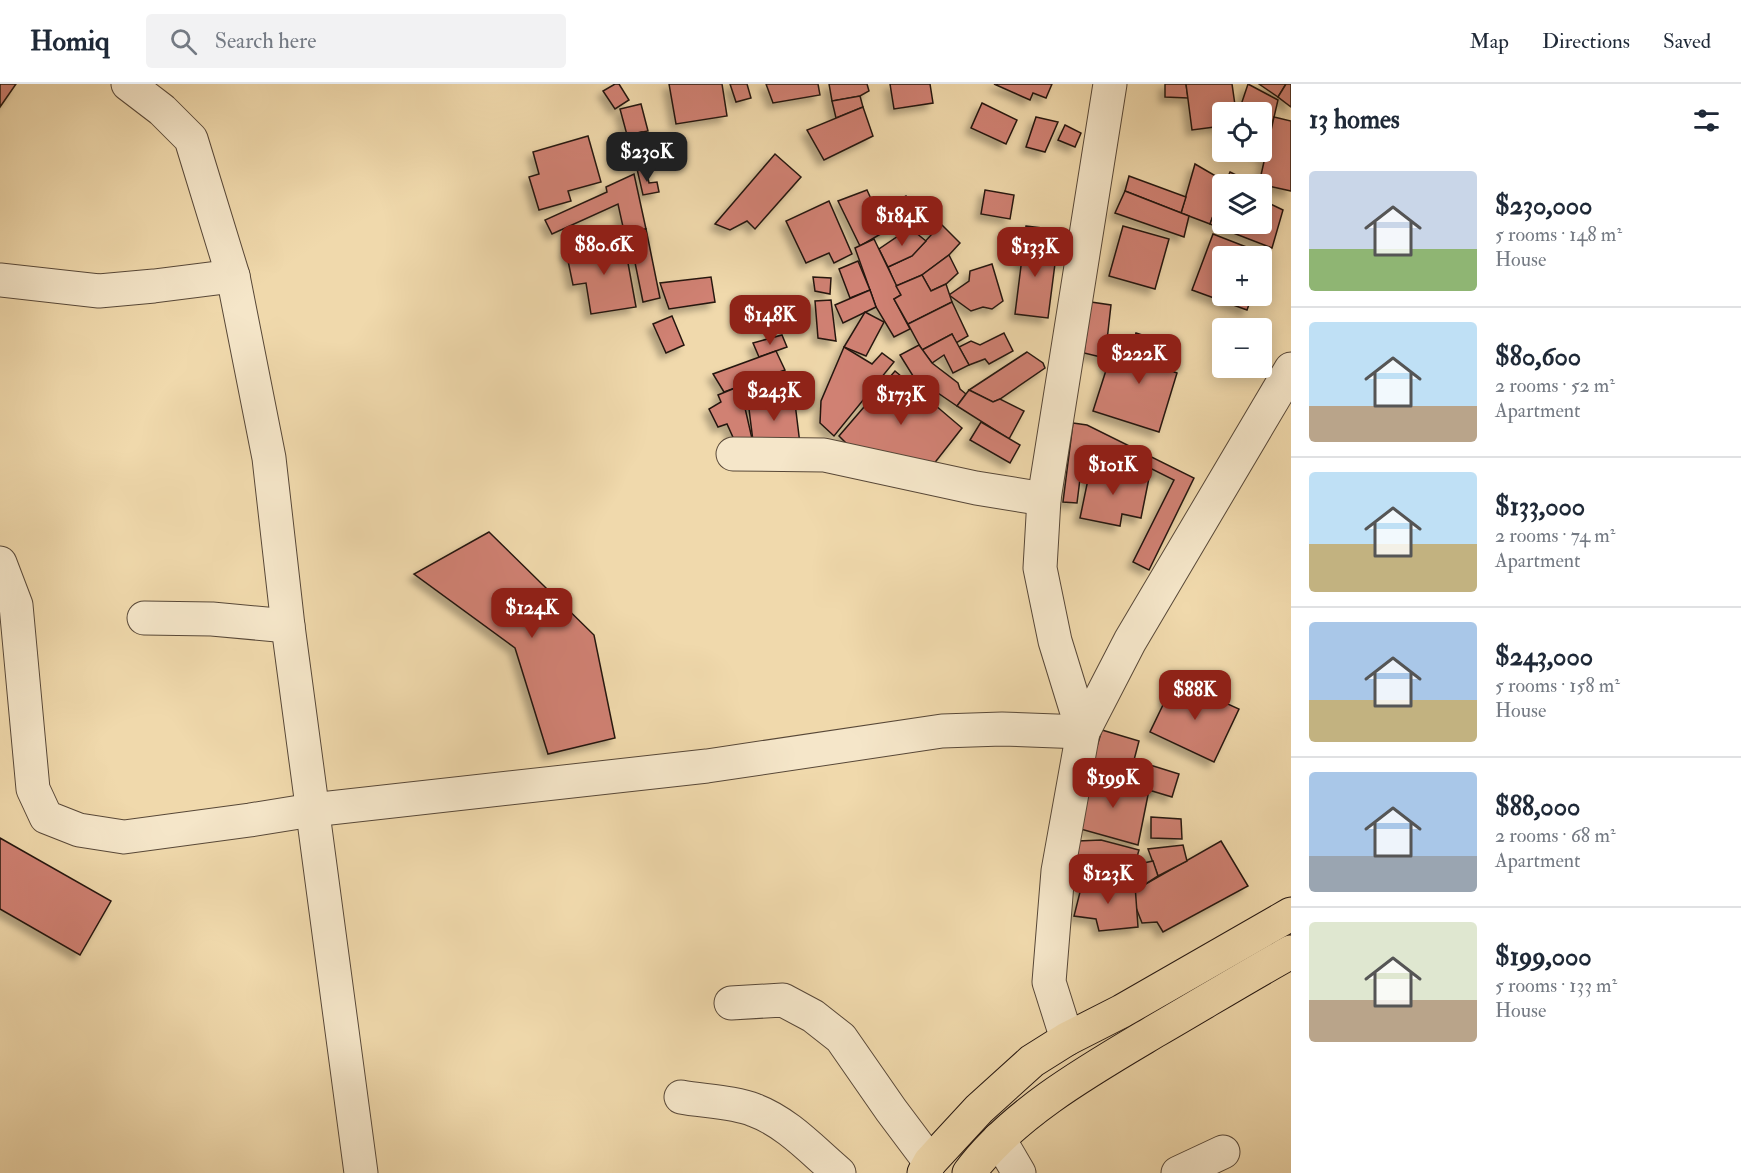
<!DOCTYPE html>
<html lang="en">
<head>
<meta charset="utf-8">
<style>
  body { margin:0; font-family:"IM FELL Double Pica",serif; background:#f2f2f3; color:#1f2937; height:100vh; display:flex; flex-direction:column; font-size:22px; white-space:nowrap }
  * { box-sizing:border-box; margin:0 }
  p { font-size:20px; color:#747a83 }
  .icon { flex:none; width:33px; height:33px; fill:none; stroke:currentColor; stroke-width:2; stroke-linecap:round; stroke-linejoin:round }
  .map { position:relative; flex:1; overflow:hidden }
  .details { display:flex; flex-direction:column; background:#fff; width:450px }
  .details>* { flex:none }
  .buttons { position:absolute; left:1212px; top:18px; display:grid; gap:12px }
  .buttons a { display:grid; place-items:center; width:60px; height:60px; border-radius:6px; background:#fff; box-shadow:0 3px 15px #0003; font-size:30px }
  .price { position:absolute; translate:-50% -51px; padding:0 14px; border-radius:12px; background:#8f2418; color:#fff; font-size:20px; line-height:39px; filter:drop-shadow(0 2px 3px #0008) }
  .price::after { content:''; position:absolute; left:50%; top:36px; width:18px; height:14px; margin-left:-9px; background:inherit; clip-path:polygon(0 0,100% 0,50% 100%) }
  .price.active { background:#222; color:#fff }
  ul { padding:0; list-style:none }
  li { display:flex; align-items:center; gap:18px; height:150px; padding:0 18px }
  li+li { border-top:2px solid #e0e1e3 }
  li span { display:grid; place-items:center; flex:none; width:168px; height:120px; border-radius:6px; color:#555 }
  li>.icon { margin-inline-start:auto }
  span .icon { width:72px; height:72px; fill:#fffc; stroke-width:1 }
  li b { font-size:26px }
  h2 { display:flex; justify-content:space-between; align-items:center; height:72px; padding:0 18px; font-size:26px }
  header { display:flex; align-items:center; gap:36px; box-sizing:border-box; height:84px; padding:0 30px; background:#fff; border-bottom:2px solid #e0e1e3 }
  header strong { font-size:28px }
  nav { display:flex; gap:33px; margin-inline-start:auto; font-size:21px }
  .search { width:420px; height:54px; background:#f2f2f3; display:flex; align-items:center; gap:15px; box-sizing:border-box; padding:0 21px; border-radius:6px; color:#747a83; font-size:22px }
  main { display:flex; flex:1; min-height:0 }
  .map>svg:first-child { display:block }
  .building { fill:#d08173; stroke:#251711; stroke-width:1.5; filter:url(#shadow) }
  .lines { fill:none; stroke-linecap:round; stroke-linejoin:round }
  .minor-casing { stroke:#584838; stroke-width:35 }
  .major-casing { stroke:#251711; stroke-width:35 }
  .minor { stroke:#f5e6c9; stroke-width:33 }
  .major { stroke:#f0d9ac; stroke-width:33 }
</style>
</head>
<body>
<header>
<strong>Homiq</strong>
<div class="search"><svg class="icon" aria-label="search" viewBox="0 0 24 24"><circle cx="10" cy="10" r="6"/><path d="M15 15l6 6"/></svg>Search here</div>
<nav><a>Map</a><a>Directions</a><a>Saved</a></nav>
</header>
<main>
<div class="map">
<svg width="1291" height="1089" viewBox="0 0 1291 1089">
  <defs>
    <filter id="shadow"><feDropShadow dx="-5.5" dy="5.5" stdDeviation="3" flood-color="#0004"/></filter>
  </defs>
  <rect width="100%" height="100%" fill="#f0d9ac"/>
  <filter id="stains"><feTurbulence type="fractalNoise" baseFrequency=".00333" numOctaves="4"/><feColorMatrix values="0 0 0 0 .2 0 0 0 0 .09 0 0 0 0 .02 0 0 0 .5 -.17"/></filter>
  <radialGradient id="worn" r=".72"><stop offset=".6" stop-color="#630" stop-opacity="0"/><stop offset="1" stop-color="#630" stop-opacity=".3"/></radialGradient>
  <g class="building">
    <path d="M0 0H16L0 23Z"/>
    <path d="M615 0H619L629 16 615 25 603 7Z"/>
    <path d="M669 0H722L727 32 676 40Z"/>
    <path d="M730 0H747L751 14 736 18Z"/>
    <path d="M766 0H818L820 11 773 19Z"/>
    <path d="M829 0H867L869 7 860 12 832 17Z"/>
    <path d="M890 0H930L933 19 894 25Z"/>
    <path d="M994 0H1052L1046 14 1033 9 1030 16Z"/>
    <path d="M1165 0H1186L1188 14 1165 13Z"/>
    <path d="M1186 0H1232L1236 28H1222V42L1192 46Z"/>
    <path d="M1248 0 1278 16 1265 72 1254 68H1262V28H1255L1242 18Z"/>
    <path d="M1259 0H1286L1278 13Z"/>
    <path d="M1286 0H1291V23L1278 13Z"/>
    <path d="M860 12 863 23 836 34 832 17Z"/>
    <path d="M982 19 1017 36 1006 60 971 44Z"/>
    <path d="M641 20 648 47 627 51 620 25Z"/>
    <path d="M863 23 873 52 824 76 807 46Z"/>
    <path d="M1036 33 1058 38 1045 68 1026 63Z"/>
    <path d="M1274 33 1291 37V107L1259 100Z"/>
    <path d="M1065 41 1081 49 1075 63 1058 56Z"/>
    <path d="M642 48 648 74 633 78 627 51Z"/>
    <path d="M588 52 601 98 568 107 571 117 539 126 529 93 539 90 533 68Z"/>
    <path d="M775 70 801 93 755 145 747 137 730 146 715 140Z"/>
    <path d="M1195 80 1226 98 1225 100H1222V108L1210 140 1181 129Z"/>
    <path d="M646 84 649 99 657 98 659 108 643 111 637 85Z"/>
    <path d="M1230 88 1244 95V100H1225Z"/>
    <path d="M634 90 646 145 629 149V153L625 152 618 120 552 150 545 136 607 108 606 103Z"/>
    <path d="M1129 92 1186 113 1181 129 1125 107Z"/>
    <path d="M867 106 877 128 906 112 919 131 891 144 860 162 838 117Z"/>
    <path d="M985 106 1014 111 1010 135 981 130Z"/>
    <path d="M1125 107 1189 132 1184 153 1115 129Z"/>
    <path d="M1222 108V140H1262V116L1283 126 1272 164 1210 140Z"/>
    <path d="M829 117 852 170 834 179 829 169 806 179 786 137Z"/>
    <path d="M941 140 960 159 949 171 922 191 896 202 888 183 912 172Z"/>
    <path d="M1026 142 1042 144 1038 170 1056 172 1048 234 1015 230Z"/>
    <path d="M1123 142 1169 155 1155 205 1109 192Z"/>
    <path d="M910 144 926 157 912 172 888 183 879 165Z"/>
    <path d="M646 145 660 214 643 218 629 149Z"/>
    <path d="M1213 150 1267 171 1262 186V172H1222V212H1252L1247 226 1192 206Z"/>
    <path d="M874 155 901 211 894 215 910 245 894 253 876 223 855 164Z"/>
    <path d="M624 157 636 223 591 230 586 199 573 201 566 167Z"/>
    <path d="M949 171 958 189 946 200 931 207 922 191Z"/>
    <path d="M858 177 870 206 850 214 839 185Z"/>
    <path d="M992 180 1003 217 992 225 983 223 971 227 949 211 969 197 970 187Z"/>
    <path d="M922 191 931 207 946 200 952 218 908 240 894 215 901 211 896 202Z"/>
    <path d="M711 193 715 218 669 225 660 199Z"/>
    <path d="M813 193 831 194 830 210 815 207Z"/>
    <path d="M870 206 876 223 843 239 835 221Z"/>
    <path d="M831 216 836 257 818 254 815 217Z"/>
    <path d="M952 218 968 252 956 259 952 250 922 266 908 240Z"/>
    <path d="M1091 218 1111 221 1105 274 1084 269Z"/>
    <path d="M865 228 884 238 866 272 844 263Z"/>
    <path d="M672 232 684 261 666 269 653 240Z"/>
    <path d="M1004 249 1013 267 989 280 985 275 969 281 959 263 971 257 980 261Z"/>
    <path d="M1136 249 1173 261 1166 285 1177 289 1159 348 1093 327 1109 277 1125 282Z"/>
    <path d="M952 250 969 281 953 289 944 271 932 279 922 266Z"/>
    <path d="M782 251 787 263 759 273 753 259Z"/>
    <path d="M919 261 932 279 958 299 960 305 966 310 957 322 913 292 900 271Z"/>
    <path d="M844 263 872 280 882 269 894 278 834 352 820 339 821 317Z"/>
    <path d="M776 267 785 286 724 308 713 290Z"/>
    <path d="M1027 268 1043 279 1045 284 1000 315 993 318 969 306Z"/>
    <path d="M895 287 962 344 933 381 857 370 839 352Z"/>
    <path d="M740 302 753 359 736 360 727 340 718 343 709 325 721 318 718 311Z"/>
    <path d="M969 306 993 318 1000 315 1024 327 1009 355 957 322Z"/>
    <path d="M794 311 800 360 754 365 748 317Z"/>
    <path d="M981 338 1020 361 1010 379 970 356Z"/>
    <path d="M1073 339 1087 341 1194 394 1149 486 1133 478 1174 396 1122 370 1117 379 1084 363 1077 419 1063 418Z"/>
    <path d="M1091 381 1149 394 1141 434 1122 430 1120 442 1080 434Z"/>
    <path d="M489 448 594 551 615 654 548 670 515 564 414 490Z"/>
    <path d="M1175 596 1239 625 1214 678 1150 648Z"/>
    <path d="M1102 646 1139 657 1134 676 1179 690 1172 713 1089 688Z"/>
    <path d="M1089 688 1149 706 1138 761 1077 744Z"/>
    <path d="M1151 733 1181 735 1182 755 1151 754Z"/>
    <path d="M0 754 111 817 80 871 0 825Z"/>
    <path d="M1101 756 1139 766 1129 801 1074 795 1078 757Z"/>
    <path d="M1221 757 1248 802 1163 848 1157 838 1142 839 1135 821V801H1144Z"/>
    <path d="M1183 761 1187 777 1158 792 1148 765Z"/>
    <path d="M1153 777 1158 792 1144 801H1129L1135 781Z"/>
    <path d="M1083 796 1135 801 1138 843 1099 847 1096 835 1074 832Z"/>
  </g>
  <g class="lines">
    <g class="minor-casing">
      <g id="minor">
        <path d="M128 0 162 26 191 55 233 192 269 374 288 542 361 1089"/>
        <path d="M0 196 99 207 154 202 233 192"/>
        <path d="M733 370 824 371 976 404 1044 415"/>
        <path d="M0 479 16 521 33 705 46 733 79 746 124 753 250 736 312 726 707 682 942 647 1002 645 1083 648 1130 557 1291 285"/>
        <path d="M144 534 212 535 288 542"/>
        <path d="M731 919 783 916 813 932 841 954 891 1026 930 1078"/>
        <path d="M1067 955 1049 898 1058 787 1083 648 1055 557 1040 484 1044 415 1110 0"/>
        <path d="M681 1013C702 1017 735 1018 754 1026 787 1038 813 1067 839 1089"/>
        <path d="M999 1055 1019 1089"/>
        <path d="M1178 1089 1223 1068"/>
      </g>
    </g>
    <g class="major-casing">
      <g id="major">
        <path d="M924 1089 930 1078 979 1025 1032 977 1067 955 1122 927 1291 830"/>
        <path d="M969 1089C1013 1029 1093 984 1157 946 1202 920 1246 893 1291 868"/>
      </g>
    </g>
    <use href="#minor" class="minor"/>
    <use href="#major" class="major"/>
  </g>
  <rect width="100%" height="100%" filter="url(#stains)"/>
  <rect width="100%" height="100%" fill="url(#worn)"/>
</svg>
<div class="buttons">
<a><svg class="icon" aria-label="locate" viewBox="0 0 24 24"><circle cx="12" cy="12" r="6"/><path d="M12 2v4M12 18v4M2 12h4M18 12h4"/></svg></a>
<a><svg class="icon" aria-label="layers" viewBox="0 0 24 24"><path d="M12 4l9 5-9 5-9-5zM3 14l9 5 9-5"/></svg></a>
<a>+</a>
<a>−</a>
</div>
<b class="price active" style="left:647px;top:99px">$230K</b>
<b class="price" style="left:902px;top:163px">$184K</b>
<b class="price" style="left:604px;top:192px">$80.6K</b>
<b class="price" style="left:1035px;top:194px">$133K</b>
<b class="price" style="left:770px;top:262px">$148K</b>
<b class="price" style="left:1139px;top:301px">$222K</b>
<b class="price" style="left:774px;top:338px">$243K</b>
<b class="price" style="left:901px;top:342px">$173K</b>
<b class="price" style="left:1113px;top:412px">$101K</b>
<b class="price" style="left:532px;top:555px">$124K</b>
<b class="price" style="left:1195px;top:637px">$88K</b>
<b class="price" style="left:1113px;top:725px">$199K</b>
<b class="price" style="left:1108px;top:821px">$123K</b>
</div>
<section class="details">
<h2>13 homes<svg class="icon" aria-label="filters" viewBox="0 0 24 24"><path d="M4 7h16M4 17h16"/><circle cx="9" cy="7" r="2"/><circle cx="15" cy="17" r="2"/></svg></h2>
<ul>
<li><span style="background:linear-gradient(#c9d6e8 65%,#8fb573 0)"><svg class="icon" aria-label="home" viewBox="0 0 24 24"><path d="M3 11l9-7 9 7M6 9v11h12V9"/></svg></span><div><b>$230,000</b><p>5 rooms · 148 m²</p><p>House</p></div></li>
<li><span style="background:linear-gradient(#bfe0f5 70%,#b9a48a 0)"><svg class="icon" aria-label="home" viewBox="0 0 24 24"><path d="M3 11l9-7 9 7M6 9v11h12V9"/></svg></span><div><b>$80,600</b><p>2 rooms · 52 m²</p><p>Apartment</p></div></li>
<li><span style="background:linear-gradient(#bfe0f5 60%,#c2b280 0)"><svg class="icon" aria-label="home" viewBox="0 0 24 24"><path d="M3 11l9-7 9 7M6 9v11h12V9"/></svg></span><div><b>$133,000</b><p>2 rooms · 74 m²</p><p>Apartment</p></div></li>
<li><span style="background:linear-gradient(#a9c7e8 65%,#c2b280 0)"><svg class="icon" aria-label="home" viewBox="0 0 24 24"><path d="M3 11l9-7 9 7M6 9v11h12V9"/></svg></span><div><b>$243,000</b><p>5 rooms · 158 m²</p><p>House</p></div></li>
<li><span style="background:linear-gradient(#a9c7e8 70%,#9aa5b1 0)"><svg class="icon" aria-label="home" viewBox="0 0 24 24"><path d="M3 11l9-7 9 7M6 9v11h12V9"/></svg></span><div><b>$88,000</b><p>2 rooms · 68 m²</p><p>Apartment</p></div></li>
<li><span style="background:linear-gradient(#dfe7d0 65%,#b9a48a 0)"><svg class="icon" aria-label="home" viewBox="0 0 24 24"><path d="M3 11l9-7 9 7M6 9v11h12V9"/></svg></span><div><b>$199,000</b><p>5 rooms · 133 m²</p><p>House</p></div></li>
</ul>
</section>
</main>
</body>
</html>
